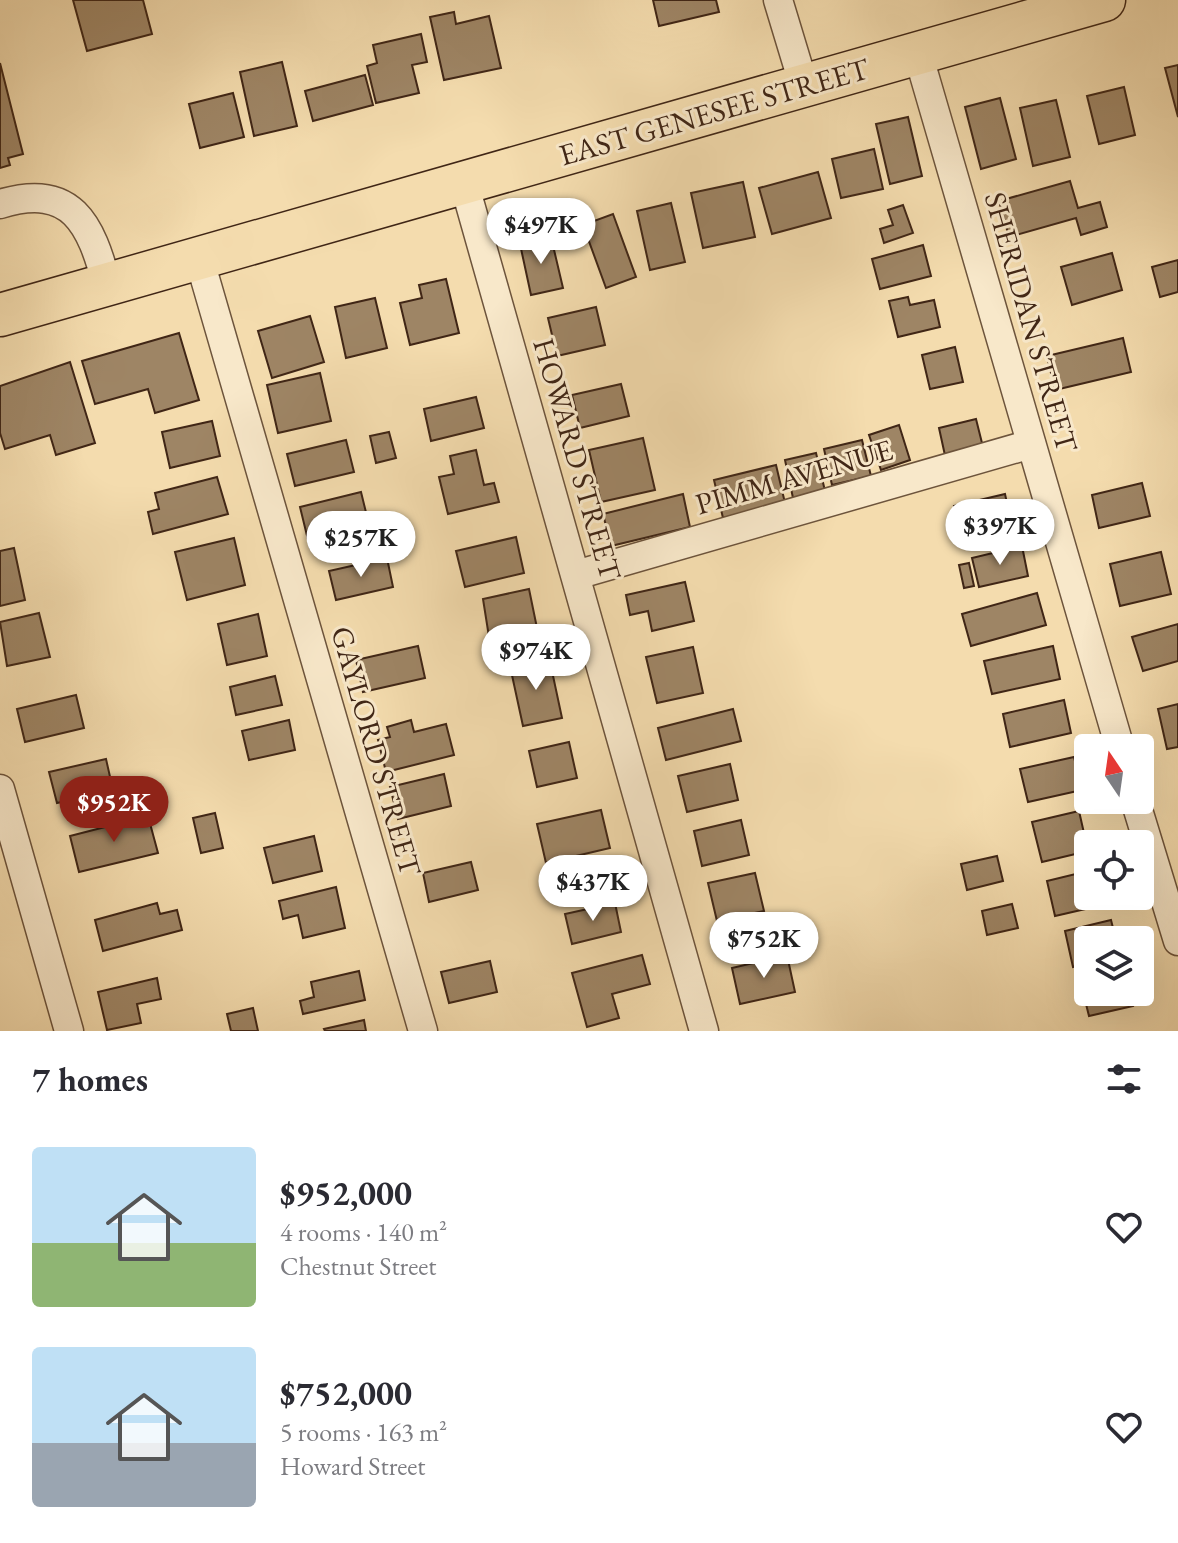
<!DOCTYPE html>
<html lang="en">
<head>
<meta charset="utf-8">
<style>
  body { margin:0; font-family:"EB Garamond",serif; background:#f2f2f3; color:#2b2b33; height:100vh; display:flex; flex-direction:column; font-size:30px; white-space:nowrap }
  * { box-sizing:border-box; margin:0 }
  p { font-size:26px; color:#7c7c81 }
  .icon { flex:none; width:44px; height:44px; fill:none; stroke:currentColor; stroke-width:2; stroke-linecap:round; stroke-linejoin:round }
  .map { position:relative; height:1031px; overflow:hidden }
  .panel { display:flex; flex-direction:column; background:#fff; flex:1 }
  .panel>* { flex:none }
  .needle { width:52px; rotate:347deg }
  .fabs { position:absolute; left:1074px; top:734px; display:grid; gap:16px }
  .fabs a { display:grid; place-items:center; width:80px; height:80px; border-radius:8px; background:#fff; box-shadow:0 8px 32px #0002; font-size:40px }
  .price { position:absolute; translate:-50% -68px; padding:0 18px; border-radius:28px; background:#fff; color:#222; font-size:26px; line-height:52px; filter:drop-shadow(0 2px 4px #0008) }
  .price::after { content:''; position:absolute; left:50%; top:48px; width:24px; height:18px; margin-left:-12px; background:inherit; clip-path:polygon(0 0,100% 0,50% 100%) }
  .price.active { background:#8f2418; color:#fff }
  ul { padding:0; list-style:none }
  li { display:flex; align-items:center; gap:24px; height:200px; padding:0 32px }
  li span { display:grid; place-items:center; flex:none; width:224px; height:160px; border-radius:8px; color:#555 }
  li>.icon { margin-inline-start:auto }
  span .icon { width:96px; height:96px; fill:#fffc; stroke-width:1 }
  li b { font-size:34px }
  h2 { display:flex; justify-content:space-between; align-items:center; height:96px; padding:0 32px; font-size:34px }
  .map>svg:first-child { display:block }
  .building { fill:#9e8565; stroke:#402616; stroke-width:2 }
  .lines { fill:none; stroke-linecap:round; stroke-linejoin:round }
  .minor-casing { stroke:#6d543c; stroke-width:31 }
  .highway-casing { stroke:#402616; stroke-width:45 }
  .minor { stroke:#f8e8ca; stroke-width:28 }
  .highway { stroke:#f4dcae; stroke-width:42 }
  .labels { text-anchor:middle; stroke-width:6; stroke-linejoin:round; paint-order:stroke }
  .street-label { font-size:30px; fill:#402616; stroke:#f8e8ca }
</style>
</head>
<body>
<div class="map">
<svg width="1178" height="1031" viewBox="0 0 1178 1031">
  <rect width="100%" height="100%" fill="#f4dcae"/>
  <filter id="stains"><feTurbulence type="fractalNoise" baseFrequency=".0025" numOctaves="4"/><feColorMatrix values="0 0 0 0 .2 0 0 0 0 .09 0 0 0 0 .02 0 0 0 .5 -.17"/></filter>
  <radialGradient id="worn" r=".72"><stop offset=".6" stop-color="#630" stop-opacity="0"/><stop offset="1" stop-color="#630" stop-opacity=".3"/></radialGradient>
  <g class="building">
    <path d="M73 0H143L152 34 87 51Z"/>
    <path d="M653 0H716L719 12 659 26Z"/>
    <path d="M454 12 456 24 489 16 501 68 444 80 430 17Z"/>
    <path d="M421 34 427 62 412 65 419 93 376 103 367 66 377 63 373 45Z"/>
    <path d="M282 62 297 126 254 136 240 72Z"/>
    <path d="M0 63 23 154 8 158 10 165 0 168Z"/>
    <path d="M1178 65V117L1165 68Z"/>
    <path d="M365 75 373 105 313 121 305 91Z"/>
    <path d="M1124 87 1135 135 1099 144 1087 96Z"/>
    <path d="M233 93 244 137 200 148 189 104Z"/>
    <path d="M1000 98 1016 159 981 169 965 107Z"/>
    <path d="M1056 100 1070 157 1033 166 1020 108Z"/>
    <path d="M908 117 922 176 890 184 876 124Z"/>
    <path d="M874 149 883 189 841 198 832 159Z"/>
    <path d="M818 172 831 218 772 234 759 188Z"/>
    <path d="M1070 181 1078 208 1100 202 1107 227 1081 235 1076 218 1009 237 999 201Z"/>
    <path d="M743 182 755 237 703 248 691 193Z"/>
    <path d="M671 203 685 262 650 270 637 211Z"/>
    <path d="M903 205 913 233 884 243 880 229 893 225 888 210Z"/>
    <path d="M613 214 636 277 606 288 583 225Z"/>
    <path d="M551 237 563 288 531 295 520 244Z"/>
    <path d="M923 245 931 276 880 289 872 259Z"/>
    <path d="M1112 253 1122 290 1072 305 1061 267Z"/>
    <path d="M1178 260V292L1160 297 1152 267Z"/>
    <path d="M446 279 459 333 410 345 400 303 422 298 419 285Z"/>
    <path d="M908 297 910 305 934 300 940 327 898 337 889 301Z"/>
    <path d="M375 298 387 348 346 358 335 307Z"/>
    <path d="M596 307 605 345 557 356 548 318Z"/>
    <path d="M310 316 324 362 272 378 258 331Z"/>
    <path d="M179 333 199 400 155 413 148 389 95 404 82 361Z"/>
    <path d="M1123 338 1131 372 1055 390 1047 356Z"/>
    <path d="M955 347 963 382 930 389 922 355Z"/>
    <path d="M70 362 95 443 56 455 50 435 5 449 0 433V386Z"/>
    <path d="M320 373 331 421 278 433 267 385Z"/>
    <path d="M621 384 629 416 580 428 572 395Z"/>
    <path d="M476 397 484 428 431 441 424 409Z"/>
    <path d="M976 419 984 451 946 460 939 428Z"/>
    <path d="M212 421 220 456 170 468 162 432Z"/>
    <path d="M899 425 910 460 881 470 869 435Z"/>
    <path d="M389 432 396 458 376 463 370 436Z"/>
    <path d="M643 438 655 490 601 502 589 450Z"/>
    <path d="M346 440 354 472 295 486 287 454Z"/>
    <path d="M862 440 871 476 832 485 824 449Z"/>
    <path d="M476 450 484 485 494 483 499 502 448 514 439 477 454 474 450 456Z"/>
    <path d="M816 453 825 491 793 498 785 460Z"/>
    <path d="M776 465 785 503 723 518 714 480Z"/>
    <path d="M217 477 228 514 153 534 148 512 159 509 155 493Z"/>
    <path d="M1142 483 1150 516 1099 528 1092 495Z"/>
    <path d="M361 492 374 545 349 552 346 539 310 548 300 507Z"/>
    <path d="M683 494 690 527 611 546 603 514Z"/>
    <path d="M1005 494 1011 522 960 534 954 506Z"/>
    <path d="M516 537 524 573 465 587 456 551Z"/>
    <path d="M234 538 245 585 187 600 175 552Z"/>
    <path d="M1022 546 1028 576 979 587 972 558Z"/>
    <path d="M14 548 25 600 0 606V551Z"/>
    <path d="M1161 552 1171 594 1120 606 1110 564Z"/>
    <path d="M387 558 393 587 336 600 329 571Z"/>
    <path d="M969 563 974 586 964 588 959 565Z"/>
    <path d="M685 582 694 621 652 631 648 611 630 615 626 595Z"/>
    <path d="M529 589 537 628 507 634 511 652 492 656 483 599Z"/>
    <path d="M1037 593 1046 625 971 646 962 614Z"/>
    <path d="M39 613 50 657 7 666 0 622Z"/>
    <path d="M258 614 267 656 227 665 218 624Z"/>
    <path d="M1178 624V661L1143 671 1132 637Z"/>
    <path d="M418 646 425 678 363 692 356 660Z"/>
    <path d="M1053 646 1060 679 992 694 984 661Z"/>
    <path d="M693 647 703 693 657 703 646 657Z"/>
    <path d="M549 657 562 718 523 726 510 666Z"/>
    <path d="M275 676 282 705 236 715 230 687Z"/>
    <path d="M76 695 84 728 25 742 17 709Z"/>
    <path d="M1064 700 1071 733 1010 747 1003 714Z"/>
    <path d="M1178 704V747L1167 749 1158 709Z"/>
    <path d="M733 709 741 741 666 760 658 728Z"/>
    <path d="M289 720 295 750 249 760 242 731Z"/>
    <path d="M411 720 414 732 446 724 454 755 386 772 378 740 390 737 387 727Z"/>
    <path d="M569 742 577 778 537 787 529 751Z"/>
    <path d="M1074 757 1082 790 1028 802 1020 769Z"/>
    <path d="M106 759 113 790 57 803 49 772Z"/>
    <path d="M730 764 738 800 687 812 678 776Z"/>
    <path d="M444 774 451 806 398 819 390 787Z"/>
    <path d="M601 810 610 848 546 863 537 824Z"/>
    <path d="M1079 811 1088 851 1042 862 1032 822Z"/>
    <path d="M215 813 223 848 201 853 193 818Z"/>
    <path d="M148 816 158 853 79 872 70 836Z"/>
    <path d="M741 820 749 855 702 866 694 831Z"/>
    <path d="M314 836 322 871 273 883 264 848Z"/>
    <path d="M997 856 1003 881 967 890 961 864Z"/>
    <path d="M471 862 478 890 429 902 423 873Z"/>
    <path d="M1088 871V896H1101L1103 905 1055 916 1047 881Z"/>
    <path d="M755 873 764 911 717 921 708 883Z"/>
    <path d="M336 887 345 928 303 938 298 915 283 919 279 901Z"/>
    <path d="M157 903 160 914 177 910 182 930 103 951 95 920Z"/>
    <path d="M615 903 621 932 572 944 565 914Z"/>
    <path d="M1012 904 1018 928 987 935 982 911Z"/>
    <path d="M1111 920 1116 940H1088V964L1073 967 1065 931Z"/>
    <path d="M642 955 650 984 612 994 619 1018 587 1027 572 973Z"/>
    <path d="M787 955 795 992 740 1004 732 968Z"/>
    <path d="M490 961 497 992 449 1003 441 972Z"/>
    <path d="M359 971 365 1000 303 1014 300 1001 314 997 311 982Z"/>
    <path d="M157 978 161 999 137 1004 141 1023 107 1030 98 992Z"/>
    <path d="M1088 987V992H1129L1133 1006 1089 1016 1082 988Z"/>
    <path d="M253 1008 258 1031H231L227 1014Z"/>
    <path d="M364 1020 366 1031H325L324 1029Z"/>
  </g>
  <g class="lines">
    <g class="minor-casing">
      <g id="minor">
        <path d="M778 0 804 86"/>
        <path d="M918 54 1120 748"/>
        <path d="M464 183 704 1031"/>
        <path d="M0 204C72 182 91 224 107 285"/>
        <path d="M199 258 423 1031"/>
        <path d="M576 575 1031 444"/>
        <path d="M0 789 69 1031"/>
        <path d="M1135 800 1178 941"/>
      </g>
    </g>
    <g class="highway-casing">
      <path id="highway" d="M0 315 1104 0"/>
    </g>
    <use href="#minor" class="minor"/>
    <use href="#highway" class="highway"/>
  </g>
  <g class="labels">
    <g class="street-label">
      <text transform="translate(714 112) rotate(-16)" y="10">EAST GENESEE STREET</text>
      <text transform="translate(1031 322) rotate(74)" y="10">SHERIDAN STREET</text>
      <text transform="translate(577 459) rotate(74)" y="10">HOWARD STREET</text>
      <text transform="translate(794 477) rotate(-16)" y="10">PIMM AVENUE</text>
      <text transform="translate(376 751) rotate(74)" y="10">GAYLORD STREET</text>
    </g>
  </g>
  <rect width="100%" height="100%" filter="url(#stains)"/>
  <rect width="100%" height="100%" fill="url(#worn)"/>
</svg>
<div class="fabs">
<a><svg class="needle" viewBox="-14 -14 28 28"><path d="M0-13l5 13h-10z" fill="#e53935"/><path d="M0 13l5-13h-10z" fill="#7c7c81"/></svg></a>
<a><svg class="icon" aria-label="locate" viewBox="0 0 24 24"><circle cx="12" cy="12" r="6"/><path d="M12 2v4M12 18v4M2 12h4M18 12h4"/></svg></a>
<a><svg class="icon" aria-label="layers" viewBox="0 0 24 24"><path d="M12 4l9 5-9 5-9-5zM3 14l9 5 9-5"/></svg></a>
</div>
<b class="price" style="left:541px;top:266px">$497K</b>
<b class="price" style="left:1000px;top:567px">$397K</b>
<b class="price" style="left:361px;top:579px">$257K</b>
<b class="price" style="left:536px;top:692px">$974K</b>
<b class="price active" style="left:114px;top:844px">$952K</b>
<b class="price" style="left:593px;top:923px">$437K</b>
<b class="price" style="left:764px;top:980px">$752K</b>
</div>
<section class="panel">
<h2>7 homes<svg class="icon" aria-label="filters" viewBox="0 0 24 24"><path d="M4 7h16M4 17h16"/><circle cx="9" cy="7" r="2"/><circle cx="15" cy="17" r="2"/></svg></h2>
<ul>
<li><span style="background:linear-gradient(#bfe0f5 60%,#8fb573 0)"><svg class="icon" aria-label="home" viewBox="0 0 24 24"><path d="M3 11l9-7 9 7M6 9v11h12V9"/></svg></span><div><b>$952,000</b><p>4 rooms · 140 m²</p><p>Chestnut Street</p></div><svg class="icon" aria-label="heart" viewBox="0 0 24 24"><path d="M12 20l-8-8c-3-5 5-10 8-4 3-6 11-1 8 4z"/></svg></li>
<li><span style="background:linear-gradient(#bfe0f5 60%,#9aa5b1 0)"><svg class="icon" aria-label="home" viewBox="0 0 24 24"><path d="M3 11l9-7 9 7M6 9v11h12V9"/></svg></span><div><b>$752,000</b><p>5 rooms · 163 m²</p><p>Howard Street</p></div><svg class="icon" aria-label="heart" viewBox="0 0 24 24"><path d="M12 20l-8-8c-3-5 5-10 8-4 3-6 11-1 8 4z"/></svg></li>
</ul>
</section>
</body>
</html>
